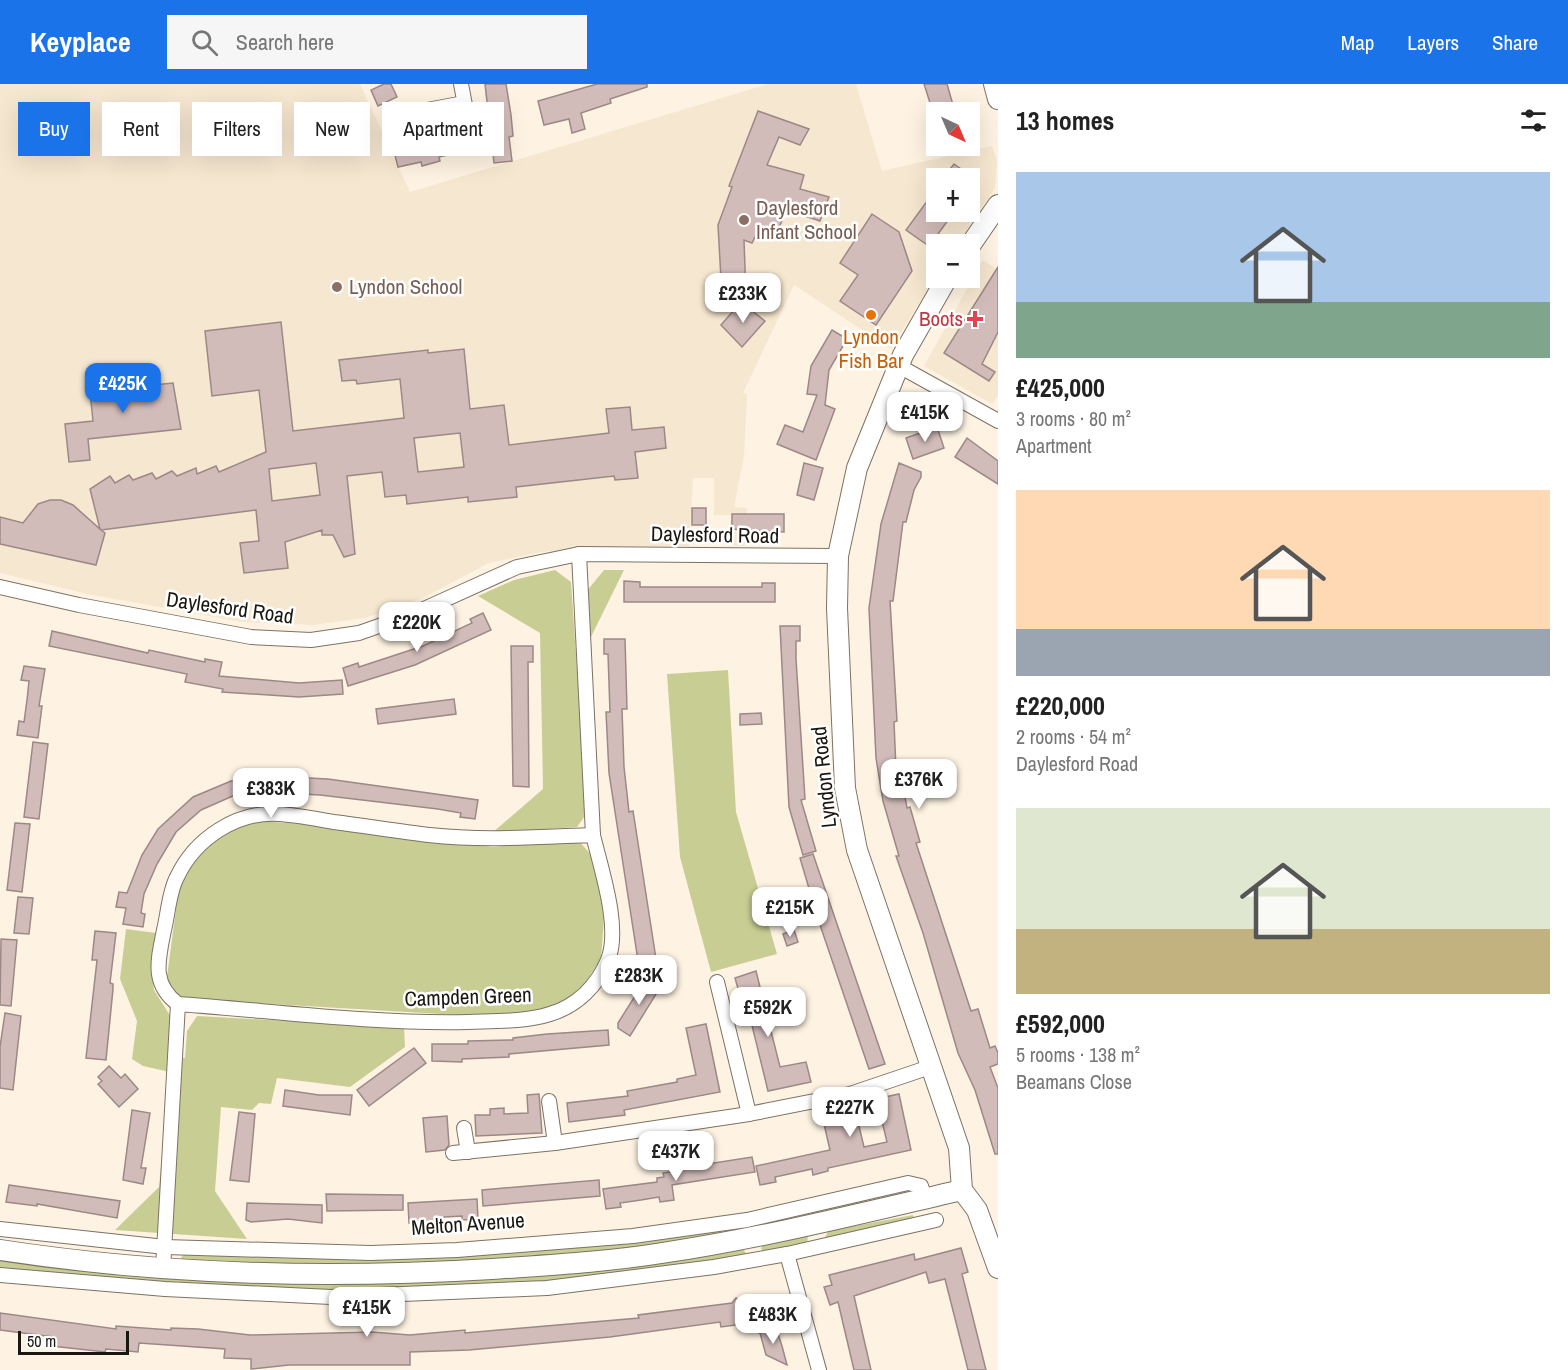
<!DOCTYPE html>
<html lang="en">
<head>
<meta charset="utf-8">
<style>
  body { margin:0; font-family:"Archivo Narrow",sans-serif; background:#f6f6f6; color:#222; height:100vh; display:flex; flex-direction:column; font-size:22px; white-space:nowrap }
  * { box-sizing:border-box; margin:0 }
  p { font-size:20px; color:#767676 }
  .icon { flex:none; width:33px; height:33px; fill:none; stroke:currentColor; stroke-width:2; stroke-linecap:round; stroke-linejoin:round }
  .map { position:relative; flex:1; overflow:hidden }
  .panel { display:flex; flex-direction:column; background:#fff; width:570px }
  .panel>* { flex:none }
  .guide { position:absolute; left:18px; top:18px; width:570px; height:54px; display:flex; gap:12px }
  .needle { width:39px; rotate:136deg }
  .controls { position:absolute; left:926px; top:18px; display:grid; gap:12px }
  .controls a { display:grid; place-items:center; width:54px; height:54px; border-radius:0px; background:#fff; box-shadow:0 6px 24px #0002; font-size:30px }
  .scale { position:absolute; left:18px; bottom:15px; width:111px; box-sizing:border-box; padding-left:6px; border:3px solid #1a1610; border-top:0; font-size:16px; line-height:21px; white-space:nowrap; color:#1a1610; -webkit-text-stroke:4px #fff; paint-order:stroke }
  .price { position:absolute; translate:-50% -51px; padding:0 14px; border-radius:12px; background:#fff; color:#222; font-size:20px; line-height:39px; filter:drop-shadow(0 2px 3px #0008) }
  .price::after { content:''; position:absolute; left:50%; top:36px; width:18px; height:14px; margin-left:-9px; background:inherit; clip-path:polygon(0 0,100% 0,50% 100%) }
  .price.selected { background:#1a73e8; color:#fff }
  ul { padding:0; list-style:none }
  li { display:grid; align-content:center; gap:12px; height:318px; padding:0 18px }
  li span { display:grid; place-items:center; height:186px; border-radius:0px; color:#555 }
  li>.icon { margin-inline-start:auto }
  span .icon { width:108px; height:108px; fill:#fffc; stroke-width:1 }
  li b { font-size:26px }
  h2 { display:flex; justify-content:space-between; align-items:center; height:72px; padding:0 18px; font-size:26px }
  .pill { padding:0 21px; border-radius:0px; background:#fff; box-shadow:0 6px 24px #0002; font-size:21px; line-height:54px }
  .pill.selected { background:#1a73e8; color:#fff }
  header { display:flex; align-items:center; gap:36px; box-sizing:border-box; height:84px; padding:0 30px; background:#1a73e8; color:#fff }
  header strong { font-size:28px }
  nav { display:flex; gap:33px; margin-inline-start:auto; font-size:21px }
  .search { width:420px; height:54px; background:#f6f6f6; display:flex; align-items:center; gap:15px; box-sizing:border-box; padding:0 21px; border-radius:0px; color:#767676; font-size:22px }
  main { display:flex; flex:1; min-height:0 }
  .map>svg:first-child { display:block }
  .built { fill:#f6e7d0; fill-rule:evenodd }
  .green { fill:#c8ce93 }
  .building { fill:#d2bcba; stroke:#9c8886; stroke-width:1.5; fill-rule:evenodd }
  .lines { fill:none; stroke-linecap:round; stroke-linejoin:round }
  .street-casing { stroke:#7c7264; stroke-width:16 }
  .secondary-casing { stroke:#7c7264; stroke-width:22 }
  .street { stroke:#fff; stroke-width:14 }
  .secondary { stroke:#fff; stroke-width:20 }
  .education-dot { fill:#8d6e63; stroke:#fff; stroke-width:2 }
  .food-dot { fill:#e8710a; stroke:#fff; stroke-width:2 }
  .health-dot { fill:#e0444e; stroke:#fff; stroke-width:2 }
  .labels { text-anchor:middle; stroke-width:5; stroke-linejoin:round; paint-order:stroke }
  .education-label { font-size:21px; fill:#785e54; stroke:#fff; text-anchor:start }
  .health-label { font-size:21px; fill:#be3a42; stroke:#fff; text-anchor:end }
  .food-label { font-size:21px; fill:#c56008; stroke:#fff }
  .street-label { font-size:21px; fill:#1a1610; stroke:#fff }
</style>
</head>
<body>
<header>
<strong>Keyplace</strong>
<div class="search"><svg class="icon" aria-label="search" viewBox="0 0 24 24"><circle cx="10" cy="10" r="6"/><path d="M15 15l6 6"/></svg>Search here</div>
<nav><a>Map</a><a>Layers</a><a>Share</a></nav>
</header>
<main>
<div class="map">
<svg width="998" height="1286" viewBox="0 0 998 1286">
  <rect width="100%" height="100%" fill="#fef3e2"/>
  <g class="built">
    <path d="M0 0H360L410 108 768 0H856L882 87 992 62 997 76 995 104 957 160H936V192L891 265 794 201 743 309 747 310 744 372 734 423 747 424 745 462 726 461 732 431H714V394H693L689 462H588L537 469 489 479 425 513 365 534 313 541 242 538 87 510 0 489ZM936 94H969V128H936Z"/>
    <path d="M983 176 998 186V311L992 320 924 282Z"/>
  </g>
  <g class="green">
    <path d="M555 486 571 498 587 729 577 743 492 749 543 705 540 549 478 512 514 496Z"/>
    <path d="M604 486H624L588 559 586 508Z"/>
    <path d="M728 586 736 728 777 870 711 888 680 773 667 590Z"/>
    <path d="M257 737 337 742 493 763 578 756 593 773 605 821 601 875 586 898 568 914 551 924 492 933 184 915 171 903 167 893 179 802 195 772 224 746Z"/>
    <path d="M126 845 156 849 151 884 154 906 171 933 169 973 185 974 187 947 197 932 404 943 405 963 350 1003 277 994 271 1020 259 1019 252 1026 221 1023 215 1107 247 1155 115 1146 159 1103 170 988 143 982 132 975 137 937 120 895Z"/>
    <path d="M905 1104 912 1107V1110L703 1156 529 1177 364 1184 184 1178 181 1174 183 1171 359 1173 553 1164Z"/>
    <path d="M913 1131 915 1137 824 1156 828 1147Z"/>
    <path d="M802 1152H808L807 1159 765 1169 761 1165 763 1159Z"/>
    <path d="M742 1164 746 1169 744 1172 558 1198 341 1207 119 1197 0 1183V1174L149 1194 261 1198Z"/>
  </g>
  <g class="building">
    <path d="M384 0H391L397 13 378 22 371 6Z"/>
    <path d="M485 0H506L511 31 513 52 509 53 512 77 494 79Z"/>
    <path d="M597 0H647V3L610 15 611 19 581 29 585 45 572 49 569 35 544 41 538 17Z"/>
    <path d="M924 0H947L955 28H933Z"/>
    <path d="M758 27 809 45 800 61 779 53 767 81 804 91 800 105 829 113 820 137 787 126 775 152 758 147 752 159 744 156 746 213H722L718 141 732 103 729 102Z"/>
    <path d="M457 48 461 68 439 73 440 77 422 82 421 78 398 83 393 64 417 59 416 55Z"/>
    <path d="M954 80 974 94H943Z"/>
    <path d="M936 105V128H954L938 150 942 152 933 165 906 146Z"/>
    <path d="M872 130 899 148 912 187 876 241 840 217 858 191 840 179Z"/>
    <path d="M998 183V248L982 280 995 288 989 297 944 269Z"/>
    <path d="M741 218 765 237 742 263 721 241Z"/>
    <path d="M281 238 293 347 404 334 400 295 357 300 356 296 342 297 339 276 428 266V269L464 265 470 325 504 321 509 361 609 349 606 325 630 323 632 346 664 343 666 364 635 368 638 394 615 396 614 392 516 403 517 413 468 418V413L407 420 406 411 385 413 382 388 347 392 355 470 344 473 333 451H322V446L285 458 288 484 244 489 240 459 259 457 256 426 101 446 105 449 96 481 0 460V433L23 439 38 420 50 416H61L73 421 100 445 90 405 110 392 115 399 129 391 133 396 152 389 156 395 172 387 177 392 196 384 197 390 216 382 219 388 266 368 259 306 212 312 205 247ZM460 349 464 383 418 388 414 354ZM316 379 320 411 272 417 269 385Z"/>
    <path d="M832 246 847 255 829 286 825 321 835 325 816 376 777 360 785 341 803 348 817 311 807 310 811 282Z"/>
    <path d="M122 295 123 304 173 299 181 345 88 355 90 376 69 378 65 340 93 337 89 298Z"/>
    <path d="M937 343 944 364 913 375 906 354Z"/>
    <path d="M967 354 998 377V400L955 373Z"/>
    <path d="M804 379 823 384 814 416 797 411Z"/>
    <path d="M899 379 921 388V393L914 406 906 438H903L893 517H890L897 637 894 638 896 685H900L907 724 910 723 920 758 916 759 971 927 978 925 990 964 995 962 998 969V980L990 983 998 1004V1070H995L975 1006 958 969 923 849 896 772H899L883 717 876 674 869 524 881 440Z"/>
    <rect x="692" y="424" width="14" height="17"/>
    <path d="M732 430H784V448L732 445Z"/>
    <path d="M624 497 640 498V503H762V499H775V518H624Z"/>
    <path d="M483 529 491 546 415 581 348 602 343 584 358 579 359 583 423 562 472 539 470 535Z"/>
    <path d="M780 542H800V557H796V575L805 715 801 716 816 767 803 771 789 723Z"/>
    <path d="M52 547 148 569 149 566 205 578V575L222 578 219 592 299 599 342 596 343 610 299 613 222 608 223 605 185 598 187 590 49 562Z"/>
    <path d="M604 555H625L627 625H622L624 683 629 728 633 727 657 881 639 883 609 689 606 628H610L608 570H604Z"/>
    <path d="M511 562H533V578H528L529 703 513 702Z"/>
    <path d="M24 582 45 585 39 622H42L38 654 17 651 19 637 24 638 27 616 29 597 21 596Z"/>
    <path d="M454 615 456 630 378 640 376 625Z"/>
    <path d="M761 629 762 640 740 641V630Z"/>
    <path d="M33 658 48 660 39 735 24 733Z"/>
    <path d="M269 692 328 695 478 716 475 735 460 733 461 729 438 725 320 711 260 708 235 711 201 726 176 748 157 780 144 810 141 829 145 830 143 843 123 840 126 824 116 823 119 808 127 809 142 771 158 745 193 713 231 697Z"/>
    <path d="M15 739 30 740 22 808 7 806Z"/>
    <path d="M813 770 885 980 869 985 818 835 800 774Z"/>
    <path d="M18 813 33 814 29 850 14 849Z"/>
    <path d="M794 846 798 858 787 862 783 850Z"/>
    <path d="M95 847 116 849 110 899 113 900V905L106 976 86 974 97 876H92Z"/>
    <path d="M1 855 17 856 11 922 0 921Z"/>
    <path d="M756 887 780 983 806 978 811 998 768 1007 748 925 744 926 735 894Z"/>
    <path d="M647 893 661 902 630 952 618 944V939Z"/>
    <path d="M5 929 21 932 13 1006 0 1004V963Z"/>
    <path d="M706 940 720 1008 624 1026 625 1031 569 1038 567 1019 628 1012 627 1007 677 998V995L696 991 686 944Z"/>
    <path d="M608 946 609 961 509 970V973L462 975V978L432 977V960H468V957L513 956V954L547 950Z"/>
    <path d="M414 964 426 979 369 1022 357 1006Z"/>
    <path d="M109 982 121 994 125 990 138 1005 119 1023 98 1000 102 997 98 993Z"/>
    <path d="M285 1006 319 1011H352L350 1031 283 1022Z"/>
    <path d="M539 1010 542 1049 476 1052 475 1031H490V1025L504 1024V1030L528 1029 527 1011Z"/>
    <path d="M899 1010 911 1066 828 1084V1087L813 1091 812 1085 775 1093 776 1098 760 1101 756 1082 830 1066 821 1027ZM881 1033 887 1058 864 1063 858 1038Z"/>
    <path d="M132 1026 150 1029 141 1084H146L143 1100 123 1096Z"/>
    <path d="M239 1028 255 1030 249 1098 230 1096Z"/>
    <path d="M447 1032 449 1061 445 1066 426 1068 423 1034Z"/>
    <path d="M752 1073 755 1088 672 1101 674 1116 660 1118 659 1113 641 1116 620 1119 621 1123 606 1125 603 1105 657 1098V1094L664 1093 663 1089 676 1087V1085Z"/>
    <path d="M599 1096 600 1112 483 1122 482 1106Z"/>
    <path d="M9 1101 120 1117 117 1134 37 1120V1122L6 1118Z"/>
    <path d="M326 1110 403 1111V1126L327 1127Z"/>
    <path d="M477 1115 478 1135 462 1136V1132L444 1133 439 1138 409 1139 408 1119Z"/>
    <path d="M247 1119 322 1121V1139L288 1135 251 1138 246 1136Z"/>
    <path d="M961 1164 968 1188 962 1190 986 1286H968L945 1195 929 1199 926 1188 854 1212 871 1286H854L838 1218 830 1221 824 1203 832 1201 829 1191 914 1170 915 1176Z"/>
    <path d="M736 1214 767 1234 759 1249 743 1240 721 1243 720 1238 610 1253 469 1266 410 1268V1281H289L251 1285V1275L224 1274 225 1265 139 1259 138 1268 106 1265 105 1268 52 1262 53 1253 0 1246V1229L116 1245V1242L171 1246V1244L198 1245 250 1251 372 1248 410 1251 465 1246V1249L639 1234 638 1231 732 1219Z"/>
    <path d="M776 1244 782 1262 787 1281 766 1271 760 1249Z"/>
  </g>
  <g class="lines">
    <g class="street-casing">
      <g id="street">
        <path d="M461 0 469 42"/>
        <path d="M422 27 464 19"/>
        <path d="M899 282 998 337"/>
        <path d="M579 470 593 751"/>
        <path d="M0 503 79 521 251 553 311 556 359 549 413 530 517 483 579 470 838 472"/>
        <path d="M717 898 749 1030"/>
        <path d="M549 1017 555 1059"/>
        <path d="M464 1044 468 1068"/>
        <path d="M453 1069 555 1059 749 1030 850 1010 930 983"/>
        <path d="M0 1145 165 1163 371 1169 457 1166 633 1152 747 1136 908 1099 921 1102 925 1114"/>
        <path d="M787 1170 819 1286"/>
        <path d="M163 1185 178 920C151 900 158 876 164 846 168 830 169 808 177 793 195 755 236 727 279 730 297 731 316 735 334 738 365 742 397 747 429 751 483 757 538 753 593 751 601 785 621 843 608 876 597 902 577 922 550 930 525 938 494 937 468 938 372 940 274 927 178 920"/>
        <path d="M0 1191 165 1205 331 1213 547 1204 714 1183 787 1170 936 1136"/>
      </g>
    </g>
    <g class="secondary-casing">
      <g id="secondary">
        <path d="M994 0 998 15"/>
        <path d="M969 163 998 121"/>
        <path d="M947 194 903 271 857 384 838 472 837 524 845 704 857 766 959 1064 962 1106 977 1126 998 1184"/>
        <path d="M0 1166C163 1191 327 1195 492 1185 548 1181 606 1178 662 1169 763 1154 862 1129 962 1106"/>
      </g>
    </g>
    <use href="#street" class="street"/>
    <use href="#secondary" class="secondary"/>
  </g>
  <g class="education-dot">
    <circle cx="744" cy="136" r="6"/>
    <circle cx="337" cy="203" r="6"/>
  </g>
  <circle class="food-dot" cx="871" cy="231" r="6"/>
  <path class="health-dot" d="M972 226h6v6h6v6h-6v6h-6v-6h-6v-6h6z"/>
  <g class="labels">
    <g class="education-label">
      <text x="756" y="131">Daylesford<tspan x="756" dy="24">Infant School</tspan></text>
      <text x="349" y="210">Lyndon School</text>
    </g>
    <g class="health-label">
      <text x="963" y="242">Boots</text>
    </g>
    <g class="food-label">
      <text x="871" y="260">Lyndon<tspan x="871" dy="24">Fish Bar</tspan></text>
    </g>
    <g class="street-label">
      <text transform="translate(715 451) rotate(1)" y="7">Daylesford Road</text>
      <text transform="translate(230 524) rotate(8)" y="7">Daylesford Road</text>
      <text transform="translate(824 693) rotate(-96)" y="7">Lyndon Road</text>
      <text transform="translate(468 913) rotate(-2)" y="7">Campden Green</text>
      <text transform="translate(468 1140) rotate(-4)" y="7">Melton Avenue</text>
    </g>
  </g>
</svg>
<div class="controls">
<a><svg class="needle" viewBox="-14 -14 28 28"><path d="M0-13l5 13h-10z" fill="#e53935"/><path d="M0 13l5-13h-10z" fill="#767676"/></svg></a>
<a>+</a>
<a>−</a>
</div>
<div class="scale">50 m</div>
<b class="price" style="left:743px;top:240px">£233K</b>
<b class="price selected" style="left:123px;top:330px">£425K</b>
<b class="price" style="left:925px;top:359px">£415K</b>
<b class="price" style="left:417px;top:569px">£220K</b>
<b class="price" style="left:919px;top:726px">£376K</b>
<b class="price" style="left:271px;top:735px">£383K</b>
<b class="price" style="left:790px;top:854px">£215K</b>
<b class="price" style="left:639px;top:922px">£283K</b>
<b class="price" style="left:768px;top:954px">£592K</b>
<b class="price" style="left:850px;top:1054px">£227K</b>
<b class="price" style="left:676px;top:1098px">£437K</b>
<b class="price" style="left:367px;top:1254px">£415K</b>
<b class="price" style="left:773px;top:1261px">£483K</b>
<div class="guide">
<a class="pill selected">Buy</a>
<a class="pill">Rent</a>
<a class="pill">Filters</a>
<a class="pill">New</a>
<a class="pill">Apartment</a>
</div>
</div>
<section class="panel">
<h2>13 homes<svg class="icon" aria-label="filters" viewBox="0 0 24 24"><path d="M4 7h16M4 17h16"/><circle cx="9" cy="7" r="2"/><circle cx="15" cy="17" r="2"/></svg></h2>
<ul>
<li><span style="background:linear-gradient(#a9c7e8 70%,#7fa58c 0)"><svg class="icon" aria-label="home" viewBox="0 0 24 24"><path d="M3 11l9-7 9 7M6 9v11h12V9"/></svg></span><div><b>£425,000</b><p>3 rooms · 80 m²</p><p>Apartment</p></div></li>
<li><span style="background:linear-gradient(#ffd9b3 75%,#9aa5b1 0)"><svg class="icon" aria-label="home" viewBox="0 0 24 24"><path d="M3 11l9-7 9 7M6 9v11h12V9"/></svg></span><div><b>£220,000</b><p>2 rooms · 54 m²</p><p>Daylesford Road</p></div></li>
<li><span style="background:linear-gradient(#dfe7d0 65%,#c2b280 0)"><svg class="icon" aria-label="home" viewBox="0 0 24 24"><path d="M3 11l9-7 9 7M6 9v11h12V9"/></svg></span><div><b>£592,000</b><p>5 rooms · 138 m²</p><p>Beamans Close</p></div></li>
</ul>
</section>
</main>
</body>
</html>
